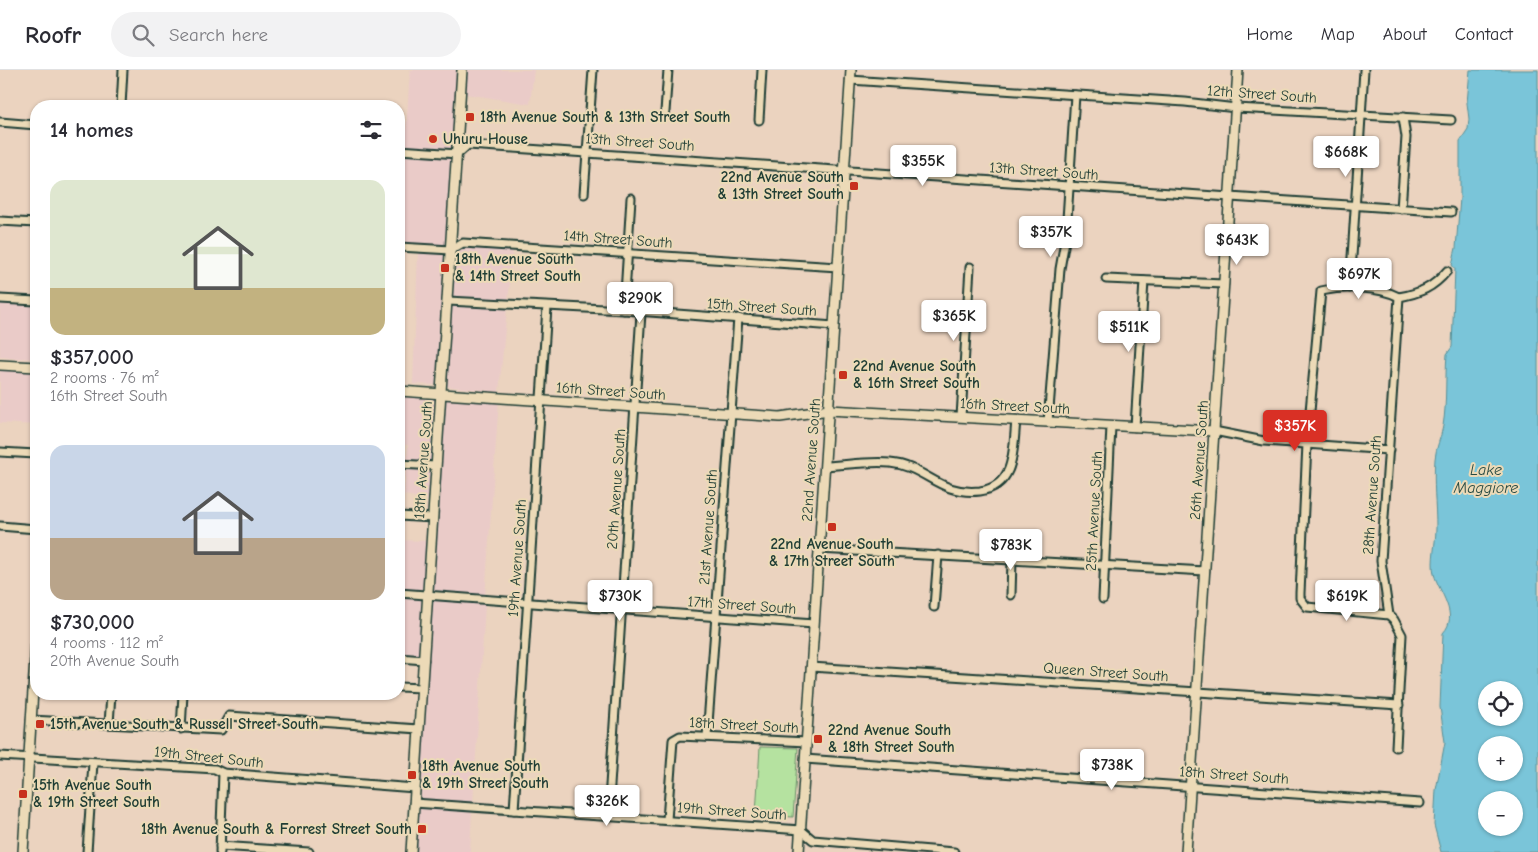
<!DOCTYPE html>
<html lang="en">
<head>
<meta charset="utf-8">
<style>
  body { margin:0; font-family:"Comic Neue",sans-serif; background:#f2f2f3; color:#2b2b33; height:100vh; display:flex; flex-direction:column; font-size:19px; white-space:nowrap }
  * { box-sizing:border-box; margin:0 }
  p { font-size:16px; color:#7c7c81 }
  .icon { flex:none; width:28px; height:28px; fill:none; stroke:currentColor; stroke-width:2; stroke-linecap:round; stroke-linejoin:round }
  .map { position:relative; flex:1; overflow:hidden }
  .details { position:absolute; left:30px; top:30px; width:375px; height:600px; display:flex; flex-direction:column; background:#fff; border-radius:20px; box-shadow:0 1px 4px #0004 }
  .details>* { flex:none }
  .controls { position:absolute; left:1478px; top:611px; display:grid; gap:10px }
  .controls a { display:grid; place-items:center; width:45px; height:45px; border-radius:50%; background:#fff; box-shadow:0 1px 4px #0004; font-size:25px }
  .price { position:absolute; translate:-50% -42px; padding:0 11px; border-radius:5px; background:#fff; color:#222; font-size:16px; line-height:32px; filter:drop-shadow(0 1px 2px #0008) }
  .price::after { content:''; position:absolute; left:50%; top:30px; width:15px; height:11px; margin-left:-8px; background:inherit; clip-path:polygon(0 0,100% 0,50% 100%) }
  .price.on { background:#d93025; color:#fff }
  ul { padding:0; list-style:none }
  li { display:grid; align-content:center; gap:10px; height:265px; padding:0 20px }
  li span { display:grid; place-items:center; height:155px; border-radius:15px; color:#555 }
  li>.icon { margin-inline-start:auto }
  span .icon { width:90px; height:90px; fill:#fffc; stroke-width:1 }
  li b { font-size:21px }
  h2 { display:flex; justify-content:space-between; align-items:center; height:60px; padding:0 20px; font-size:21px }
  header { display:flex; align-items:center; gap:30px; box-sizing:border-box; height:70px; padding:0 25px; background:#fff; border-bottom:1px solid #e1e1e2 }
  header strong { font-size:24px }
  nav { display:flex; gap:28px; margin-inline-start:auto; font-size:18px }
  .search { width:350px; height:45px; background:#f2f2f3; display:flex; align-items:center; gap:12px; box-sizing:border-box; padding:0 18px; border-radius:28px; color:#7c7c81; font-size:19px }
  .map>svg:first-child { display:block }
  .built { fill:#eacbc8 }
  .green { fill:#b5e2a0; stroke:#6a906a }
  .water { fill:#7ac5d9; stroke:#568f97; fill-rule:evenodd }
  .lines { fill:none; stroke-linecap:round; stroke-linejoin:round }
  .minor-casing { stroke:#1f3d34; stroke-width:11 }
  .tertiary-casing { stroke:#1f3d34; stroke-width:12 }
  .secondary-casing { stroke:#1f3d34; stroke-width:12 }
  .minor { stroke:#ecdab7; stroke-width:7 }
  .tertiary { stroke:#ecdab7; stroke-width:9 }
  .secondary { stroke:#ecdab7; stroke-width:9 }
  .poi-dot { fill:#c8321e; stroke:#ecdab7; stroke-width:2 }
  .labels { text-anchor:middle; stroke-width:4; stroke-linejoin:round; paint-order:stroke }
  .street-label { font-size:15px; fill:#1f3d34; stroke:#ecdab7 }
  .poi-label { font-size:15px; font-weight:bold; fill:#1f3d34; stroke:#ecdab7; text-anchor:start }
  .water-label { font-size:16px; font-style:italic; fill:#284b44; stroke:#ecdab7 }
</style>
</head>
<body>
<header>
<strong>Roofr</strong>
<div class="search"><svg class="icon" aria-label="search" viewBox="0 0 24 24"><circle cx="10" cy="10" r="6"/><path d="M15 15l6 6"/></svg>Search here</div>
<nav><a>Home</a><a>Map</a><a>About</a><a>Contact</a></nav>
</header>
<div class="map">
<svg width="1538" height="782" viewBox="0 0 1538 782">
  <rect width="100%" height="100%" fill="#ebd3bf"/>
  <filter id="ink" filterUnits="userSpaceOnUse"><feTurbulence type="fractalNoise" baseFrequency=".02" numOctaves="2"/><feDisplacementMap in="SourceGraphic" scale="10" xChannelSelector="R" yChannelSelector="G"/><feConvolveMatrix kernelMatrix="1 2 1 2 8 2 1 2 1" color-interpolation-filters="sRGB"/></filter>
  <g filter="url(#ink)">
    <g class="built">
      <path d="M410 0H459L454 80 405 77Z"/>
      <path d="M466 0H534L530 34 466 24 462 63Z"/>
      <path d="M405 83 454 87 448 176 400 174Z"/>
      <path d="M464 176 513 179 508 232 452 228 455 181Z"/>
      <path d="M418 181 447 183 438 315 413 314Z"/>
      <path d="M0 232 36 234V289L0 287Z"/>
      <path d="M451 235 507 238 499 322 445 316Z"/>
      <path d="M0 294 36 296V355L0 353Z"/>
      <path d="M438 322 433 393 407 391 408 375 399 374V324Z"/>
      <path d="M445 323 499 329 485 527 432 523Z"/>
      <path d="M406 398 432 399 431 430 404 425Z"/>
      <path d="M399 470 428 471 425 522 399 520Z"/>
      <path d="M399 527 424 529 420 586 399 584Z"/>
      <path d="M432 529 485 534 473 734 420 730Z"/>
      <path d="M419 737 472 740 470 782H416Z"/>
    </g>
    <path class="green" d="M760 677 798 678 793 747 756 745Z"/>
    <path class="water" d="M1470 0H1538V782H1441L1434 755 1436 720 1445 672 1440 637 1443 563C1460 545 1439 522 1434 504 1431 490 1436 473 1436 458 1436 435 1433 413 1435 389 1436 377 1441 368 1443 356 1447 332 1445 308 1447 284L1452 277 1455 199 1452 195 1456 178 1460 128V71L1468 59 1469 49 1467 33ZM1486 620H1514V648H1486ZM1486 675H1514V702H1486ZM1486 730H1514V758H1486Z"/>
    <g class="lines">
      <g class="minor-casing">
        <g id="minor">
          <path d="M850 10 1185 32 1236 38 1451 50"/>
          <path d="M121 36 123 0"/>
          <path d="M665 42 668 0"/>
          <path d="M759 50 762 0"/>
          <path d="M0 52 36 55"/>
          <path d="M399 80 458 84 468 75 1451 142"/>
          <path d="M584 124 593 0"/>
          <path d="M1401 139 1406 67 1403 47"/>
          <path d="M0 151 36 153"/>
          <path d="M399 177 451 180 463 173 838 197"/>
          <path d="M1106 209 1224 214"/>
          <path d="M1350 218 1364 0"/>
          <path d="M0 229 36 231"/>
          <path d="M448 231 624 240 834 256"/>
          <path d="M624 240 631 128"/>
          <path d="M961 347 970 197"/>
          <path d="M1048 352 1060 199 1066 165 1075 25"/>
          <path d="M1135 357 1144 211"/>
          <path d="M1214 361 1264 371 1389 380"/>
          <path d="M0 382 36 384"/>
          <path d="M399 394 436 396"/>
          <path d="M825 396C846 395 869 391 890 393 915 395 930 411 950 418 959 421 971 422 980 421 1016 416 1013 379 1016 350"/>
          <path d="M399 446 433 448"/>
          <path d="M0 456 36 459"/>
          <path d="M819 479 1205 501"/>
          <path d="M399 523 814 554"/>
          <path d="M1011 525 1012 490"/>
          <path d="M1103 529 1111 356"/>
          <path d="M934 537 938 485"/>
          <path d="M1389 545 1307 537 1300 528V523L1307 374 1321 221C1344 216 1378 216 1399 227"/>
          <path d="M399 588 424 590"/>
          <path d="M811 597 1399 635"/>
          <path d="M399 617 422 618"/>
          <path d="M31 650 221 660 229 646 419 659"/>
          <path d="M109 654 111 624"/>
          <path d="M181 659 183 624"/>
          <path d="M707 667 738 248"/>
          <path d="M1396 677 1402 565 1394 550 1389 545 1381 491 1399 227C1420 223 1433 218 1447 201"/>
          <path d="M0 686 215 699 223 703 415 718"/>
          <path d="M805 689 1420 733"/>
          <path d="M414 733 801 760 813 770 954 782"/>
          <path d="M514 740 547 237"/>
          <path d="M608 746 641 243"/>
          <path d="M667 750 673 670 680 666 807 672"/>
          <path d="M220 776 309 782"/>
          <path d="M87 782 93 693"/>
          <path d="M220 782 223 703"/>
        </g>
      </g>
      <g class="tertiary-casing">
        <g id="tertiary">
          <path d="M0 295 36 297"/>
          <path d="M399 321 780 347 829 340 1214 361"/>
          <path d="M23 782 36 572"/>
          <path d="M411 782 462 0"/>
          <path d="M1186 782 1238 0"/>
        </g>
      </g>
      <g class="secondary-casing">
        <path id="secondary" d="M799 782 851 0"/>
      </g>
      <use href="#minor" class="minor"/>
      <use href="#tertiary" class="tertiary"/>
      <use href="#secondary" class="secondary"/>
    </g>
  </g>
  <g class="poi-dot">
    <rect x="465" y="42" width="10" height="10" rx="2.5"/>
    <circle cx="433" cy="69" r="5"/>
    <rect x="849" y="111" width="10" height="10" rx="2.5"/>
    <rect x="440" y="193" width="10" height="10" rx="2.5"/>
    <rect x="838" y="300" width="10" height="10" rx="2.5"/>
    <rect x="827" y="452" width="10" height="10" rx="2.5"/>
    <rect x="35" y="649" width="10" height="10" rx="2.5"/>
    <rect x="813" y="664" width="10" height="10" rx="2.5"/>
    <rect x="407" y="700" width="10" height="10" rx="2.5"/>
    <rect x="18" y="719" width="10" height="10" rx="2.5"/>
    <rect x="417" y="754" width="10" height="10" rx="2.5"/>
  </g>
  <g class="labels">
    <g class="street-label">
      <text transform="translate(1262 24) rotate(4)" y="5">12th Street South</text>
      <text transform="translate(640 72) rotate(4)" y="5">13th Street South</text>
      <text transform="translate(1044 101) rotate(4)" y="5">13th Street South</text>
      <text transform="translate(618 169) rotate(4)" y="5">14th Street South</text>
      <text transform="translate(762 237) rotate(4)" y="5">15th Street South</text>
      <text transform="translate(611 321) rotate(4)" y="5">16th Street South</text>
      <text transform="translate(1015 336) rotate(3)" y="5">16th Street South</text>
      <text transform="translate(423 390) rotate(-86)" y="5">18th Avenue South</text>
      <text transform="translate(811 390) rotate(-86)" y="5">22nd Avenue South</text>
      <text transform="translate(1199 390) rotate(-86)" y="5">26th Avenue South</text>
      <text transform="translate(616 419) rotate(-86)" y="5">20th Avenue South</text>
      <text transform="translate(1372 425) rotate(-86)" y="5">28th Avenue South</text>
      <text transform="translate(1094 441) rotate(-87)" y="5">25th Avenue South</text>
      <text transform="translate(708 457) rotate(-86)" y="5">21st Avenue South</text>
      <text transform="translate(517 488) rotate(-86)" y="5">19th Avenue South</text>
      <text transform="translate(742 535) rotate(4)" y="5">17th Street South</text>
      <text transform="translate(1106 602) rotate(4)" y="5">Queen Street South</text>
      <text transform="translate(744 655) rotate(3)" y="5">18th Street South</text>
      <text transform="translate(209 687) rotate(6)" y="5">19th Street South</text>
      <text transform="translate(1234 705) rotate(4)" y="5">18th Street South</text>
      <text transform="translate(732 741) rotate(4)" y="5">19th Street South</text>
    </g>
    <g class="poi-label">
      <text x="480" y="52">18th Avenue South &amp; 13th Street South</text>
      <text x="443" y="74">Uhuru House</text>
      <text x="844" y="112" text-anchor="end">22nd Avenue South<tspan x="844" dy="17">&amp; 13th Street South</tspan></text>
      <text x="455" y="194">18th Avenue South<tspan x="455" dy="17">&amp; 14th Street South</tspan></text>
      <text x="853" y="301">22nd Avenue South<tspan x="853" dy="17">&amp; 16th Street South</tspan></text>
      <text x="832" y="479" text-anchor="middle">22nd Avenue South<tspan x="832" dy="17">&amp; 17th Street South</tspan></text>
      <text x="50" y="659">15th Avenue South &amp; Russell Street South</text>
      <text x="828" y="665">22nd Avenue South<tspan x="828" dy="17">&amp; 18th Street South</tspan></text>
      <text x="422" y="701">18th Avenue South<tspan x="422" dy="17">&amp; 19th Street South</tspan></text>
      <text x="33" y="720">15th Avenue South<tspan x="33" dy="17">&amp; 19th Street South</tspan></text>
      <text x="412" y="764" text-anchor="end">18th Avenue South &amp; Forrest Street South</text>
    </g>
    <g class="water-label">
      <text x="1486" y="405">Lake<tspan x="1486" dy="18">Maggiore</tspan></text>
    </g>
  </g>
</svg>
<div class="controls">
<a><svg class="icon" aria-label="locate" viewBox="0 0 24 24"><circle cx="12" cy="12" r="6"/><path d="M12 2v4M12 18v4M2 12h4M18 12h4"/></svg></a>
<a>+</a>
<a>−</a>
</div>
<b class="price" style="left:1346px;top:108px">$668K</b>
<b class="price" style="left:923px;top:117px">$355K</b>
<b class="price" style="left:1051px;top:188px">$357K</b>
<b class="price" style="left:1237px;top:196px">$643K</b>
<b class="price" style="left:1359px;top:230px">$697K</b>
<b class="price" style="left:640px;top:254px">$290K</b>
<b class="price" style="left:954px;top:272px">$365K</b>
<b class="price" style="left:1129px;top:283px">$511K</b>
<b class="price on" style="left:1295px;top:382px">$357K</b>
<b class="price" style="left:1011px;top:501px">$783K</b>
<b class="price" style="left:620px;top:552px">$730K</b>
<b class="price" style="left:1347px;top:552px">$619K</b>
<b class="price" style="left:1112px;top:721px">$738K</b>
<b class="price" style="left:607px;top:757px">$326K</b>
<section class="details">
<h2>14 homes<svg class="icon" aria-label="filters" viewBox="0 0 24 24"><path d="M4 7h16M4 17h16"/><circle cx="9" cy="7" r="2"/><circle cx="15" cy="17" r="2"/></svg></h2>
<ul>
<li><span style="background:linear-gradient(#dfe7d0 70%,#c2b280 0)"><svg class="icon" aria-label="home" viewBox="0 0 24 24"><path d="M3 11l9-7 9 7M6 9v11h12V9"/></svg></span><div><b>$357,000</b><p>2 rooms · 76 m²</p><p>16th Street South</p></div></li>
<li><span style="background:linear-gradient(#c9d6e8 60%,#b9a48a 0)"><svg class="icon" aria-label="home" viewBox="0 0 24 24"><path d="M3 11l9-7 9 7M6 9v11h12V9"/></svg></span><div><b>$730,000</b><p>4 rooms · 112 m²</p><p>20th Avenue South</p></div></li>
</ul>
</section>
</div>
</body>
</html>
